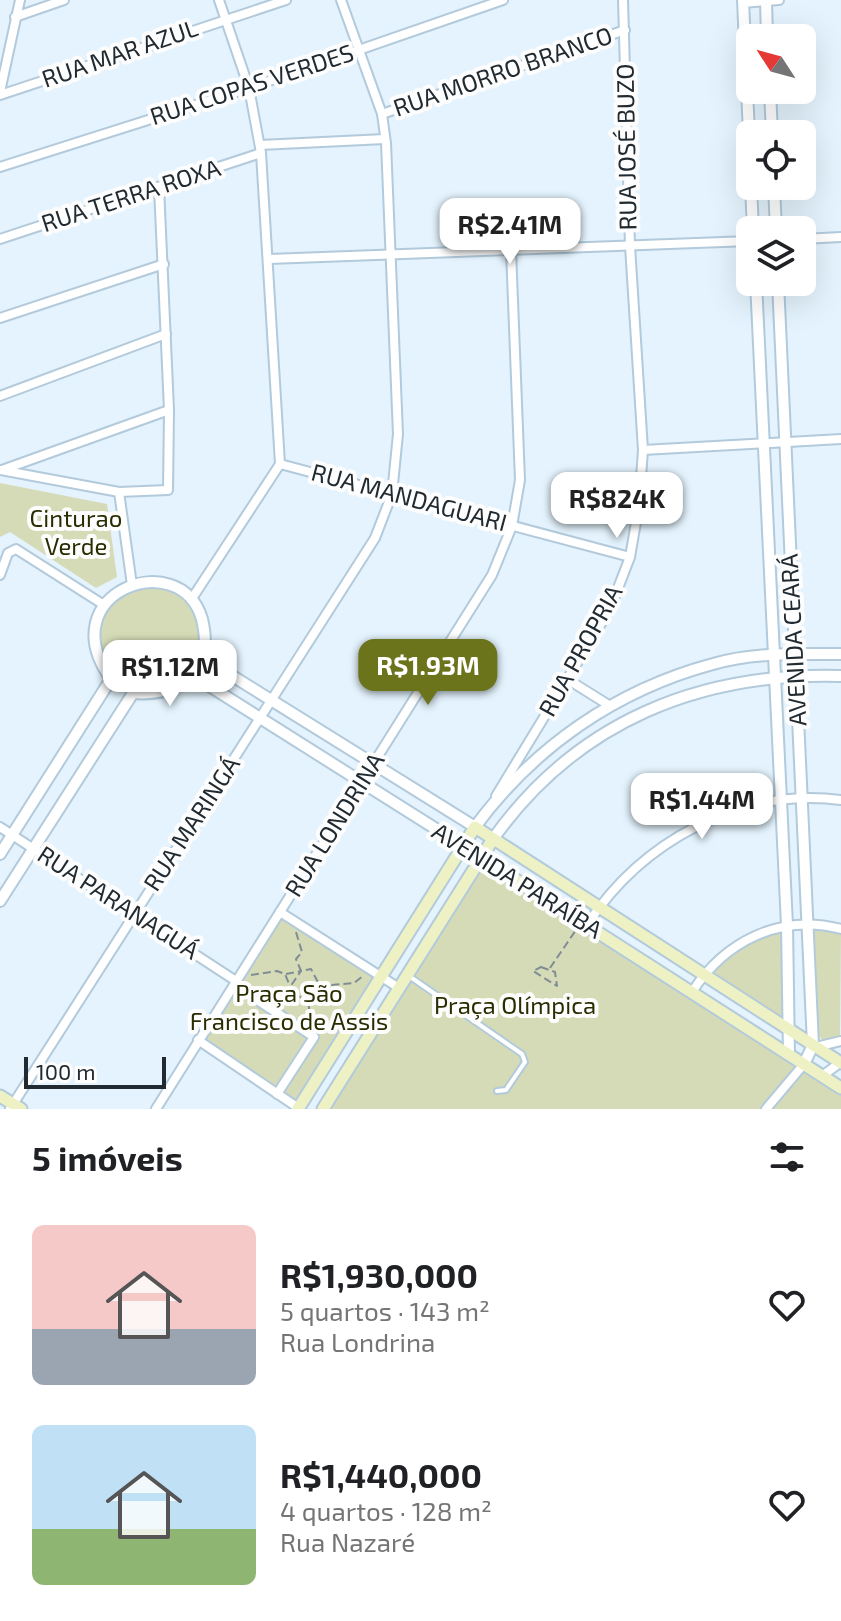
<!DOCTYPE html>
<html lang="pt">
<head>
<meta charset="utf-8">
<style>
  body { margin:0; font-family:"Exo 2",sans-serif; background:#f2f2f2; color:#202124; height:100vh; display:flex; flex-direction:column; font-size:30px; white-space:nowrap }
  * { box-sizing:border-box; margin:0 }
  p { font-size:26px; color:#757577 }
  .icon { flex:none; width:44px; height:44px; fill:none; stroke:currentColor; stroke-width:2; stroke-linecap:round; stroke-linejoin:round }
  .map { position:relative; height:1109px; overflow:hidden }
  .panel { display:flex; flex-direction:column; background:#fff; flex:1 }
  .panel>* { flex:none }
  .needle { width:52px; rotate:306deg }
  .buttons { position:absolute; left:736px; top:24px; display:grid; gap:16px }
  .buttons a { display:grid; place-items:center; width:80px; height:80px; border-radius:12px; background:#fff; box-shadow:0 8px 32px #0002; font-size:40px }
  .scale { position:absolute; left:24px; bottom:20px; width:142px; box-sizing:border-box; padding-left:8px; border:4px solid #202a30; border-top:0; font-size:22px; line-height:28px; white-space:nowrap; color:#202a30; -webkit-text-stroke:6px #fdfdfd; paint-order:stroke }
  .price { position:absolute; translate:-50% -68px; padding:0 18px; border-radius:16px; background:#fff; color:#222; font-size:26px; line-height:52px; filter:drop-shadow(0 2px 4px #0008) }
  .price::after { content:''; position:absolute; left:50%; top:48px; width:24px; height:18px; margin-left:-12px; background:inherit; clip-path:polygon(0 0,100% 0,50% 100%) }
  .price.current { background:#6b731b; color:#fff }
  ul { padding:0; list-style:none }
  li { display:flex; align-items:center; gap:24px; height:200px; padding:0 32px }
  li span { display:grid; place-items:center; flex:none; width:224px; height:160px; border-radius:12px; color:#555 }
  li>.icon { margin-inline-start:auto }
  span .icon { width:96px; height:96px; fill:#fffc; stroke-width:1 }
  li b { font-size:34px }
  h2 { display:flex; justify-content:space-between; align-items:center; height:96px; padding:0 32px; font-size:34px }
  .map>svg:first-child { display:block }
  .green { fill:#d6dbb7 }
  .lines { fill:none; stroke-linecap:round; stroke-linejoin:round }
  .service-casing { stroke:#b2cadb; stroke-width:8 }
  .minor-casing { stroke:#b2cadb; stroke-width:12 }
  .tertiary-casing { stroke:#b2cadb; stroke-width:14 }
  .secondary-casing { stroke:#b2cadb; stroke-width:15 }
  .path { stroke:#808d95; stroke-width:2; stroke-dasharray:8 4; stroke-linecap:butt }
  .service { stroke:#fff; stroke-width:4 }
  .minor { stroke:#fff; stroke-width:8 }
  .tertiary { stroke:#fff; stroke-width:10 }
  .secondary { stroke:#edf1c4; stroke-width:11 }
  .labels { text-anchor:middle; stroke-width:8; stroke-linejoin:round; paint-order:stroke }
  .street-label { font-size:24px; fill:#202a30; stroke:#fdfdfd }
  .park-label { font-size:24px; fill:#2a2d00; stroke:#fdfdfd }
</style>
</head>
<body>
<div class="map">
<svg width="841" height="1109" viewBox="0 0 841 1109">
  <rect width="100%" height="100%" fill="#e4f3fd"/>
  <g class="green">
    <path d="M0 483 107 504 117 577 96 588 10 532 0 537Z"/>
    <circle cx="149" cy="638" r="52"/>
    <path d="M481 864 841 1090V1109H327Z"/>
    <path d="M280 918 378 977 297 1103 202 1040Z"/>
    <path d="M812 927 841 933 840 1037 822 1040 814 1028Z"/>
    <path d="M782 930 786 1022 707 975C730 952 751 938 782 930Z"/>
  </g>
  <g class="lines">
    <g class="service-casing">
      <path id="service" d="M409 976 522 1054 525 1062 506 1090 497 1091"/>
    </g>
    <g class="minor-casing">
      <g id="minor">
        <path d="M743 3 779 0"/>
        <path d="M15 17 64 0"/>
        <path d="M0 92 20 0"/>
        <path d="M0 95 286 0"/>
        <path d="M382 114 625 30"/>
        <path d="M260 145 385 139"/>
        <path d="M0 167 249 88 503 0"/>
        <path d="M0 239 261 153"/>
        <path d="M802 239 841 237"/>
        <path d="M269 259 750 241"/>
        <path d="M0 318 164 264"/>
        <path d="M0 396 166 334"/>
        <path d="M643 450 841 439"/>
        <path d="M280 464 630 557"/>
        <path d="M0 470 119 492 168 490 169 410 159 187"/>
        <path d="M2 470 169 410"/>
        <path d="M119 492 132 585"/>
        <path d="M0 575 8 553 16 549 104 605"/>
        <path d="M191 600 280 464 261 153 249 88 219 0"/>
        <path d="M567 679 607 704"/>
        <path d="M496 796 610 609 630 557 639 505 643 450 630 246 623 0"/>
        <path d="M0 827 236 981"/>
        <path d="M280 912 399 988"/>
        <path d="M587 925C641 842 740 787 841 800"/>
        <path d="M234 985 314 1037 277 1094"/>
        <path d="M692 992C725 941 781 913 841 929"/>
        <path d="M198 1040 300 1109"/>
        <path d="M816 1047 841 1041"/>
        <path d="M822 1076 841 1062"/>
        <path d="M10 1109 375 538 392 494 398 434 386 143 382 114 341 0"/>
        <path d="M156 1109 492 575 512 526 520 480 511 250"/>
        <path d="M766 1109 804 1064"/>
      </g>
    </g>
    <g class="tertiary-casing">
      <g id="tertiary">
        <path d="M743 0 750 156"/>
        <path d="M766 0 767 38"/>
        <path d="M770 90 772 134"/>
        <path d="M751 186 753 230"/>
        <path d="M774 186 776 230"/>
        <path d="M756 282 787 925 789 1055"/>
        <path d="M778 282 813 1045 804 1064"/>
        <path d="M202 657 475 827C534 747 616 690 713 664 754 652 799 654 841 654"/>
        <path d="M192 675 463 846"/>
        <path d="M493 839C577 721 700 672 841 676"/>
        <path d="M0 854 111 679C49 593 180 544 202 619 206 636 207 652 197 667 183 690 159 695 133 693L0 901"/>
      </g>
    </g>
    <g class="secondary-casing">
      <g id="secondary">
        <path d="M463 846 841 1088"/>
        <path d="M0 1096 21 1109"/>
        <path d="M298 1109 475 827 841 1063"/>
        <path d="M323 1109 493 839"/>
      </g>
    </g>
    <g class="path">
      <path d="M296 932 302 952 296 959 301 971 311 969 320 986 354 983 364 975"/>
      <path d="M541 967 555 972 557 986 533 971Z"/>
      <path d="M550 968 576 930"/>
      <path d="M286 974 301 971 290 987"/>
      <path d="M251 975 277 971 285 974 292 991 309 1004V1023"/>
      <path d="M310 1002 320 987"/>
    </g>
    <use href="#service" class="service"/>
    <use href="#minor" class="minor"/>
    <use href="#tertiary" class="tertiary"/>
    <use href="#secondary" class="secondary"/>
  </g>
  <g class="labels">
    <g class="street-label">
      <text transform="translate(120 54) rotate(-19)" y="8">RUA MAR AZUL</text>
      <text transform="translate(503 72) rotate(-19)" y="8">RUA MORRO BRANCO</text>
      <text transform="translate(252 85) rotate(-18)" y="8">RUA COPAS VERDES</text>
      <text transform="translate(627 147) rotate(-91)" y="8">RUA JOSÉ BUZO</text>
      <text transform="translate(131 196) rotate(-18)" y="8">RUA TERRA ROXA</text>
      <text transform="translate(409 498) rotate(15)" y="8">RUA MANDAGUARI</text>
      <text transform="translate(794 640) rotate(-93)" y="8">AVENIDA CEARÁ</text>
      <text transform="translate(581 651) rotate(-61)" y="8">RUA PROPRIA</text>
      <text transform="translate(192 824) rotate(-57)" y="8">RUA MARINGÁ</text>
      <text transform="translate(335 825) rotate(-58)" y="8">RUA LONDRINA</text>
      <text transform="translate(517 881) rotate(32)" y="8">AVENIDA PARAÍBA</text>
      <text transform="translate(118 903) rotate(33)" y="8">RUA PARANAGUÁ</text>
    </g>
    <g class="park-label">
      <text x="76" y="527">Cinturao<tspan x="76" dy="28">Verde</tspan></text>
      <text x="289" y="1002">Praça São<tspan x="289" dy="28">Francisco de Assis</tspan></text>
      <text x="515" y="1014">Praça Olímpica</text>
    </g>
  </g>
</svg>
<div class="buttons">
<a><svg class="needle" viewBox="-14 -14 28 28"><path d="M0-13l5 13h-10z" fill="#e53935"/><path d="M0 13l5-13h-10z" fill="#757577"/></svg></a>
<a><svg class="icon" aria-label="locate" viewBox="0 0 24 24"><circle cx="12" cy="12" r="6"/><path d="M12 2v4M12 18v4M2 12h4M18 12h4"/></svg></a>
<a><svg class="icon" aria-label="layers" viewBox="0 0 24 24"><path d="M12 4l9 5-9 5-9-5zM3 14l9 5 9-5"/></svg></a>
</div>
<div class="scale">100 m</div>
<b class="price" style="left:510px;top:266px">R$2.41M</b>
<b class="price" style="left:617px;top:540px">R$824K</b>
<b class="price current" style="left:428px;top:707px">R$1.93M</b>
<b class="price" style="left:170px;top:708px">R$1.12M</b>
<b class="price" style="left:702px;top:841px">R$1.44M</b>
</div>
<section class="panel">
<h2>5 imóveis<svg class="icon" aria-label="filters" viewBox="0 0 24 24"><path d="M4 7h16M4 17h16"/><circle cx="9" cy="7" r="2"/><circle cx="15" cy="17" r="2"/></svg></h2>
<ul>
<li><span style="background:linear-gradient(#f6c9c9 65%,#9aa5b1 0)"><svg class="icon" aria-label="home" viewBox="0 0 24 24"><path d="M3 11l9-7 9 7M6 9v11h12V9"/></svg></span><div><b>R$1,930,000</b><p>5 quartos · 143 m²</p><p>Rua Londrina</p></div><svg class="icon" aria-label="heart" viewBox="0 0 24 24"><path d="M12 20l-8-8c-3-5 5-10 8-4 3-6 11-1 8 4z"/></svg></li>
<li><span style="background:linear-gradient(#bfe0f5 65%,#8fb573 0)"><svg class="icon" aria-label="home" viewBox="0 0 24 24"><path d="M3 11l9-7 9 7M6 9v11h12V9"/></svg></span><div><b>R$1,440,000</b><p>4 quartos · 128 m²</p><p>Rua Nazaré</p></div><svg class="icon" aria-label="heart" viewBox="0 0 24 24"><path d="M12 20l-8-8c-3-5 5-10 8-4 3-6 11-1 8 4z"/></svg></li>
</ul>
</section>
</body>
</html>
